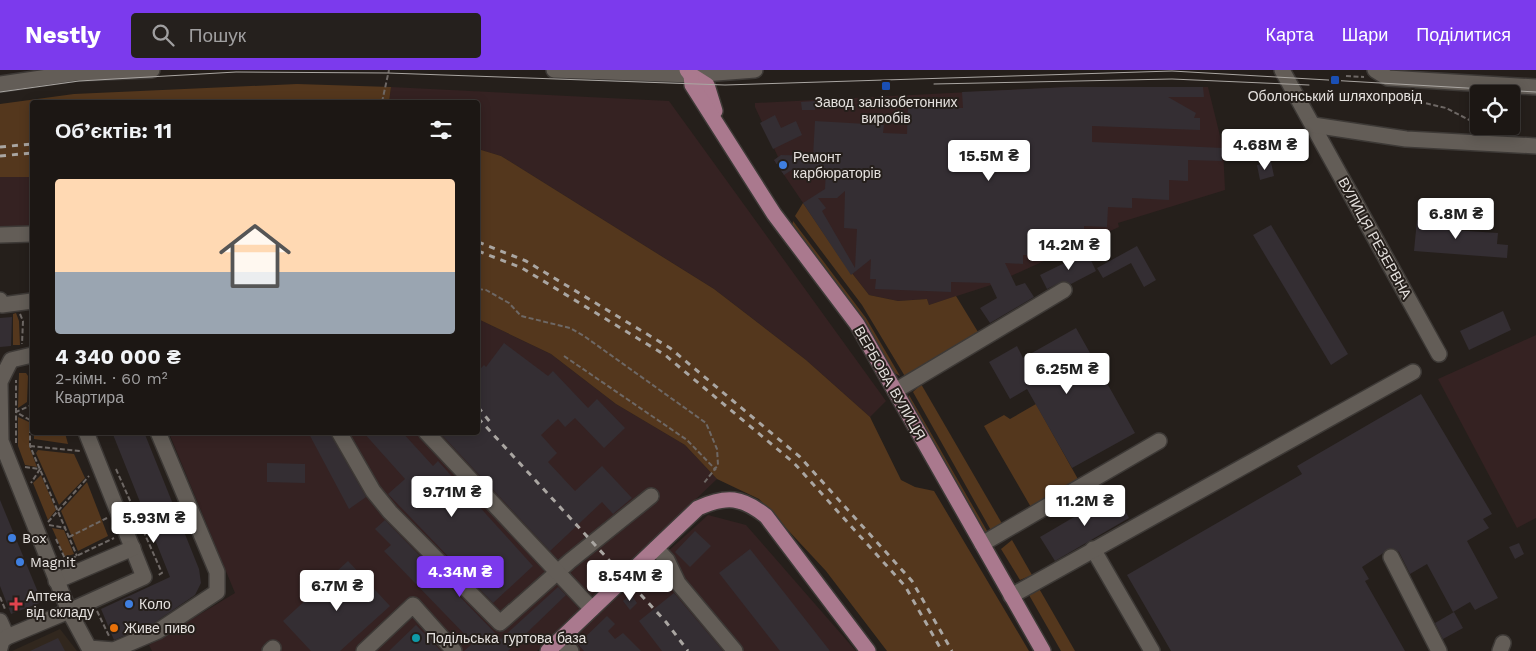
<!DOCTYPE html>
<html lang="uk">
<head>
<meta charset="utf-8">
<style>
  body { margin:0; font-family:"Work Sans",sans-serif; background:#25201d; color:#f1f3f6; height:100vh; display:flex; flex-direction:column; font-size:19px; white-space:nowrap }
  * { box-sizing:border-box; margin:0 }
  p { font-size:16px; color:#a09fa0 }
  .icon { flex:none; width:28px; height:28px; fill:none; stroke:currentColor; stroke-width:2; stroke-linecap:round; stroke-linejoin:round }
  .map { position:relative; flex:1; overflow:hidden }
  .sheet { position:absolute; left:30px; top:30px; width:450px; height:335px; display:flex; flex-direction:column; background:#1c1714; border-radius:5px; box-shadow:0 2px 12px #0003,0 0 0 1px #3a3634 }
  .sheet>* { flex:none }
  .fabs { position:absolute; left:1470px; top:15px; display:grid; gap:10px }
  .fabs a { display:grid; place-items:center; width:50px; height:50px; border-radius:5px; background:#1c1714; box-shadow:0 2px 12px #0003,0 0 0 1px #3a3634; font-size:25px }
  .price { position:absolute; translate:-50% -42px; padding:0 11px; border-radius:5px; background:#fff; color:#222; font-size:16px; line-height:32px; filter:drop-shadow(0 1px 2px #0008) }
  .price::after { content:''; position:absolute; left:50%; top:30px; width:15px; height:11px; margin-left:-8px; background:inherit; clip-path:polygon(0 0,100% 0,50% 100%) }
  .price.current { background:#7c3aed; color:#fff }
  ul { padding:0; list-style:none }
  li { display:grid; align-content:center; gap:10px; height:265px; padding:0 25px }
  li+li { border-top:1px solid #3a3634 }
  li span { display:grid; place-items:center; height:155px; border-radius:5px; color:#555 }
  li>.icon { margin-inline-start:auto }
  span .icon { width:90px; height:90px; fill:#fffc; stroke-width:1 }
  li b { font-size:21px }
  h2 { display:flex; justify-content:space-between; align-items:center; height:60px; padding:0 25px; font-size:21px }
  header { display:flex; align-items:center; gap:30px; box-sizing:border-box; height:70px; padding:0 25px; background:#7c3aed; color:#fff }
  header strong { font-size:24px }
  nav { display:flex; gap:28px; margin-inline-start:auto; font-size:18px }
  .search { width:350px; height:45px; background:#25201d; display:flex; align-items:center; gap:12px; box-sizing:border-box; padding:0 18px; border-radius:5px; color:#a09fa0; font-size:19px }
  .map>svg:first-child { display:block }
  .built { fill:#31271e }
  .industrial { fill:#352222 }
  .green { fill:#54371d }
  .building { fill:#342e33; fill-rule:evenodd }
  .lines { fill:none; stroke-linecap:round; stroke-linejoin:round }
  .minor-casing { stroke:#3d3936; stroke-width:18 }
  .major-casing { stroke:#3d3936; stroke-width:18 }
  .path { stroke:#6e6865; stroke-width:2; stroke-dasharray:5 2.5; stroke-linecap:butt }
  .minor { stroke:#635d57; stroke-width:15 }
  .major { stroke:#aa798e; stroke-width:15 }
  .tram { stroke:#aaa6a2; stroke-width:1 }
  .rail { stroke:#aaa6a2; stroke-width:3; stroke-dasharray:6 6; stroke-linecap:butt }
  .transit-dot { fill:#1a4fb4; stroke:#251f1b; stroke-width:2 }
  .shop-dot { fill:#3f7fe0; stroke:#251f1b; stroke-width:2 }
  .health-dot { fill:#e0444e; stroke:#251f1b; stroke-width:2 }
  .food-dot { fill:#e8710a; stroke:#251f1b; stroke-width:2 }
  .culture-dot { fill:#0f9aa8; stroke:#251f1b; stroke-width:2 }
  .labels { text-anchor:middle; stroke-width:4; stroke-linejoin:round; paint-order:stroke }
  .poi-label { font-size:14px; fill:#e5e1de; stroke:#251f1b; text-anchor:start }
  .street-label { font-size:14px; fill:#e5e1de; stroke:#251f1b }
</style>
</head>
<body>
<header>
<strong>Nestly</strong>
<div class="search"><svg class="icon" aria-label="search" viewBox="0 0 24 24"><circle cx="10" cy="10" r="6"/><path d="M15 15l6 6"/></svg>Пошук</div>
<nav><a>Карта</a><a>Шари</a><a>Поділитися</a></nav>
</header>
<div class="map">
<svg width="1536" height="581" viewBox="0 0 1536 581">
  <rect width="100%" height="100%" fill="#251f1b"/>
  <path class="built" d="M60 559 77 581H12Z"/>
  <g class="industrial">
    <path d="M391 17 669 31 886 331 870 347 806 290 714 219 501 86 478 79V32H389Z"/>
    <path d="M1069 17H1208L1223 78 1225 120 1118 153 1119 157 991 215 929 235 927 229 898 231 869 225 841 189 774 90 778 87 755 37V33Z"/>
    <rect x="0" y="107" width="32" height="49"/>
    <path d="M478 249 551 284 616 334 685 375 717 409 537 581H152L149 575 235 523 169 363 478 362Z"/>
    <path d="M1536 265V448L1517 458 1438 309Z"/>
    <path d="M708 445 746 455 856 581H558Z"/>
  </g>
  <g class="green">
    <path d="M297 14 391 17 389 32H32V107H0V34L74 24Z"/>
    <path d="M478 79 501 86 714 219 806 290 870 347 901 410 915 417 934 421 1029 581H887L826 501 759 429 717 409 685 375 616 334 551 284 478 249Z"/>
    <path d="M803 133 841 189 869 225 898 231 927 229 929 235 956 226 978 262 906 308 862 235 795 146Z"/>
    <path d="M793 151 866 248 900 306 891 301 792 157Z"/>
    <path d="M16 243 19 251 20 275H13V244Z"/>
    <path d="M19 303H26L28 306 27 332 18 338Z"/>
    <path d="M921 314 1004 457 993 464 913 322Z"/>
    <path d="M909 325 990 466 983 464 909 333Z"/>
    <path d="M1036 334 1079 411 1032 439 984 356 1004 345 1010 349Z"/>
    <path d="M18 347 29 352V376L37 397 25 395 18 376Z"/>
    <path d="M34 363H65L68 374 34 369Z"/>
    <path d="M38 380 74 384 85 408 59 435 36 383Z"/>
    <path d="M41 405 56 440 48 450 33 413Z"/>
    <path d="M87 412 108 466 78 481 61 441Z"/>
    <path d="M52 458 64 460 74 484 65 487Z"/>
    <path d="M1012 470 1032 505 1020 510 1001 479Z"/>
    <path d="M1037 515 1075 581H1061L1029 525Z"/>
  </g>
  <g class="building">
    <path d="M1069 17H1203L1204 27H1168L1196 43 1194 48H1200V60L1092 56V72L1223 78 1222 91 1188 90V111L1169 110V130L1132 128V138L1108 137 1107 157 1084 156V163L1073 162V166L1047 165V180L1036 179V185H1023V194L1005 193 1016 216 1025 213 1034 227 990 253 980 238 997 228 990 213 951 212V222L875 219 876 209H870L871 189 851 205 803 133 825 119 826 100 793 99 784 105 774 90 781 85 813 86 815 51 884 55 883 63 907 64 908 37 963 38 962 22ZM845 121 844 158 857 159 855 198 822 141 826 138 818 128H837Z"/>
    <path d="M815 31V40H802L801 32Z"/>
    <path d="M775 45 781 58 796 51 802 65 773 79 760 53Z"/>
    <path d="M1271 92 1274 106 1260 110 1257 95Z"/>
    <path d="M1438 146 1453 147 1452 160 1498 163 1497 174 1508 175 1507 188 1414 181 1417 150 1437 152Z"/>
    <path d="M1271 155 1348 284 1331 295 1253 165Z"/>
    <path d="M1137 176 1156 210 1144 217 1131 193 1103 208 1097 198Z"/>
    <path d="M1087 182 1096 201 1071 214 1063 211 1047 219 1040 205Z"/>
    <path d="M1503 241 1511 260 1469 280 1460 261Z"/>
    <path d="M12 247 11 276 0 277V248Z"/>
    <path d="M1076 258 1135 363 1072 398 1027 319 1010 329 989 292 1017 276 1023 288Z"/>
    <path d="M504 273 548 306 553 301 588 338 597 329 625 358 604 378 575 348 565 357 558 349 541 365 557 383 548 392 575 421 602 396 632 428 613 444 602 432 550 481 439 362H478V301L484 295 486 297Z"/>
    <path d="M1421 324 1492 444 1483 449 1489 458 1467 471 1498 528 1475 540 1470 532 1453 542 1427 494 1410 504 1399 482 1391 478 1362 497 1369 509 1365 511 1405 581H1171L1127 505 1302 404 1297 396Z"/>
    <path d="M112 362H144L199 499 201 513 195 525 154 553 114 570 101 539 170 507Z"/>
    <path d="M308 362H329L366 427 349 439Z"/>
    <path d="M363 362H402L433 396 438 391 533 496 493 533 388 424 405 409Z"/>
    <path d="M267 393 305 394V413L267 412Z"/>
    <path d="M1115 423 1129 448 1055 491 1040 467Z"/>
    <path d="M0 430 42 532 11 544 0 516Z"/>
    <path d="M385 450 501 569 558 517 566 525 508 581H464L473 573 384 481 391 475 375 459Z"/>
    <path d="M695 461 711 476 690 497 675 482Z"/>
    <path d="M1519 473 1524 484 1515 489 1509 477Z"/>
    <path d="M750 479 830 581H780L719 503Z"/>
    <path d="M348 491 390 536 340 581H311L283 551Z"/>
    <path d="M660 498 664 506 652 519 645 512Z"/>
    <path d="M674 523 723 581H662L639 551Z"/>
    <path d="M631 524 637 533 630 540 623 531Z"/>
    <path d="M1454 542 1463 558 1443 569 1435 553Z"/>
    <path d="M607 546 615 554 608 561 615 569 623 563 641 581H584L578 574Z"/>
    <path d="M416 555 441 581H389Z"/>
    <path d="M58 568 65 581H30Z"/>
  </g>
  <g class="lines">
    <g class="minor-casing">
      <g id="minor">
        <path d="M554 0 691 5 755 0"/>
        <path d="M1282 0 1439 284"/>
        <path d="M1375 0 1388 8 1536 17"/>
        <path d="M0 14 75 3 152 0"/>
        <path d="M1313 55 1406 69 1536 76"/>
        <path d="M0 165 32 164"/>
        <path d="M0 230 2 235 32 231"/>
        <path d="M895 321 1064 220"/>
        <path d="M86 362 144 507 69 541 89 578 114 580 158 561 217 522V502L158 362"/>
        <path d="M339 362 373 421 390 442 500 553 570 491 651 426"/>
        <path d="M426 362 592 539"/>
        <path d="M982 474 1159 371"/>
        <path d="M656 478 667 490 678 513 735 581"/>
        <path d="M1093 479 1152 581"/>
        <path d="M1391 487 1439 581"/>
        <path d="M56 511 133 478"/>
        <path d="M1011 526 1413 302"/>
        <path d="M0 551 7 567"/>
        <path d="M560 570 571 581"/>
        <path d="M0 578 2 571 7 567 69 541 1 371 0 312 11 290 32 285"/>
        <path d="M270 581 273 578"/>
        <path d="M364 581 413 535 454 581"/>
        <path d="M1500 581 1503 573"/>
      </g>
    </g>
    <g class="major-casing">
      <g id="major">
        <path d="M687 0 691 5 707 15 715 41"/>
        <path d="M691 5 692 15 774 144 857 254 1043 581"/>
        <path d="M548 581 698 438C727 425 742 427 766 446L868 581"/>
      </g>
    </g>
    <g class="path">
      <path d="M1346 6 1364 7"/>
      <path d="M1391 22 1395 26 1446 38 1479 55"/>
      <path d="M382 32 389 0"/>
      <path d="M1481 56 1491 60"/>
      <path d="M478 219 486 220 509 233 521 246 570 258 584 266 706 353 717 379 718 395 704 413"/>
      <path d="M20 244 23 251 22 274"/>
      <path d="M564 286 687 370 716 400"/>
      <path d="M30 298V376L77 486"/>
      <path d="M30 350 16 342 32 335"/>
      <path d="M16 373V310"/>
      <path d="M30 376 80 381"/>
      <path d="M25 397 40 399 31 413"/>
      <path d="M116 399 162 503 157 506"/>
      <path d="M48 452 89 406"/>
      <path d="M49 455 66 458"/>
      <path d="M69 467 107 448"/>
      <path d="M56 469 66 491 114 468"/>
      <path d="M0 527 5 539"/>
      <path d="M97 541 109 566"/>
    </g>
    <use href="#minor" class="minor"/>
    <use href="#major" class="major"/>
    <g class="tram">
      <path d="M934 14 1172 9 1309 15"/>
      <path d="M0 22 79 11 236 2 388 3 725 15 1172 1 1536 22"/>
    </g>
    <g class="rail">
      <path d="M0 77 32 74"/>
      <path d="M0 86 32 83"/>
      <path d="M478 172 526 191 670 278 800 387 912 511 952 581"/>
      <path d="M478 181 522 198 665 285 794 393 905 516 942 581"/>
      <path d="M478 337 490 352"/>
      <path d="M478 348 666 552 688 581"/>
    </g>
  </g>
  <g class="transit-dot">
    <rect x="1330" y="5" width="10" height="10" rx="2.5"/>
    <rect x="881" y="11" width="10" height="10" rx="2.5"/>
  </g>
  <g class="shop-dot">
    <circle cx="783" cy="95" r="5"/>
    <circle cx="12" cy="468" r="5"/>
    <circle cx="20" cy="492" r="5"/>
    <circle cx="129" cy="534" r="5"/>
  </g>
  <path class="health-dot" d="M13.5 526.5h5v5h5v5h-5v5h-5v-5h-5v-5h5z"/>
  <circle class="food-dot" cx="114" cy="558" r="5"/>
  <circle class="culture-dot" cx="416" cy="568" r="5"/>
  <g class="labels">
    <g class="poi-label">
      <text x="1335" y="31" text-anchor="middle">Оболонський шляхопровід</text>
      <text x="886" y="37" text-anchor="middle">Завод залізобетонних<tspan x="886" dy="16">виробів</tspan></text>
      <text x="793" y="92">Ремонт<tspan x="793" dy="16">карбюраторів</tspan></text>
      <text x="22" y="473">Box</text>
      <text x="30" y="497">Magnit</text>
      <text x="26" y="531">Аптека<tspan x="26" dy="16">від складу</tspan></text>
      <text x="139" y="539">Коло</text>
      <text x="124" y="563">Живе пиво</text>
      <text x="426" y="573">Подільська гуртова база</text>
    </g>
    <g class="street-label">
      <text transform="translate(1375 168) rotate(61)" y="5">ВУЛИЦЯ РЕЗЕРВНА</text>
      <text transform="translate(890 313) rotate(60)" y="5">ВЕРБОВА ВУЛИЦЯ</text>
    </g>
  </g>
</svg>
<div class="fabs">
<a><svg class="icon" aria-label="locate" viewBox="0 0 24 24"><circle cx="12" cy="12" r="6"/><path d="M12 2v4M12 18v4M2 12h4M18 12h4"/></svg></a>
</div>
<b class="price" style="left:1265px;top:101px">4.68M ₴</b>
<b class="price" style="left:989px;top:112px">15.5M ₴</b>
<b class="price" style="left:1456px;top:170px">6.8M ₴</b>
<b class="price" style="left:1069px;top:201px">14.2M ₴</b>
<b class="price" style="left:1067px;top:325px">6.25M ₴</b>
<b class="price" style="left:452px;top:448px">9.71M ₴</b>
<b class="price" style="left:1085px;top:457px">11.2M ₴</b>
<b class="price" style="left:154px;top:474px">5.93M ₴</b>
<b class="price current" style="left:460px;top:528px">4.34M ₴</b>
<b class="price" style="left:630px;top:532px">8.54M ₴</b>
<b class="price" style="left:337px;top:542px">6.7M ₴</b>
<section class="sheet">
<h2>Об’єктів: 11<svg class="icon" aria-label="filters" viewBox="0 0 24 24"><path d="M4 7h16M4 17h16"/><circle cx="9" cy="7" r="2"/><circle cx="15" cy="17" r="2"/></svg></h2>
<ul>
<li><span style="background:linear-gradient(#ffd9b3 60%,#9aa5b1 0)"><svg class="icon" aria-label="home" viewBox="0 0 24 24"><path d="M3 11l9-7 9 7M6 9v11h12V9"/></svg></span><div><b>4 340 000 ₴</b><p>2-кімн. · 60 m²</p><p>Квартира</p></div></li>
</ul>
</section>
</div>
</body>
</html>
